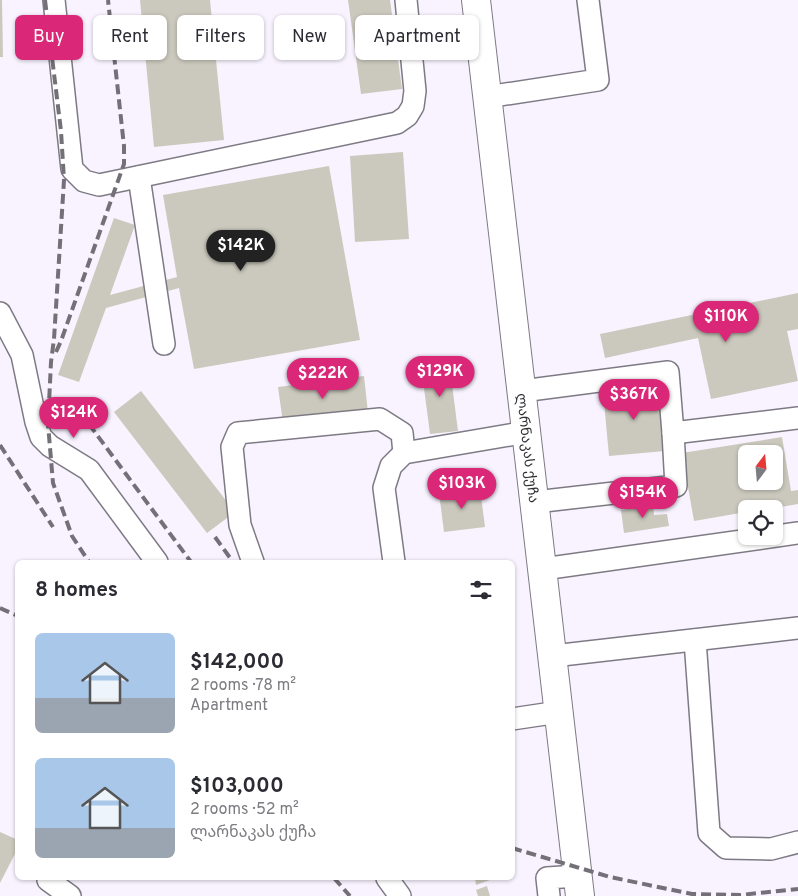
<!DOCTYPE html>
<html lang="en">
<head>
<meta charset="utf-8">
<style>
  body { margin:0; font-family:Overpass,"Noto Sans Georgian",sans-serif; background:#f2f2f3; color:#2b2b33; height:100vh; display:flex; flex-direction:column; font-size:19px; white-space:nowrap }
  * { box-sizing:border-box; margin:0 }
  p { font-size:16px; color:#7c7c81 }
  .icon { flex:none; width:28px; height:28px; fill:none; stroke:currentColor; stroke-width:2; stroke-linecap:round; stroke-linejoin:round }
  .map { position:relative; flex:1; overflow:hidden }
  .panel { position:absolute; left:15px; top:560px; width:500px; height:320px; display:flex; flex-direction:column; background:#fff; border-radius:8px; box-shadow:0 1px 4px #0004 }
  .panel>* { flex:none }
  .hud { position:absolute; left:15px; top:15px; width:500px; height:45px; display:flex; gap:10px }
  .needle { width:32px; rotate:16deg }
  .tools { position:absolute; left:738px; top:445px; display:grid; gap:10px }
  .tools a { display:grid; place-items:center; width:45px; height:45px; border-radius:8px; background:#fff; box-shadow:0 1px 4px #0004; font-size:25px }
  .price { position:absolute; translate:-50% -42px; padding:0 11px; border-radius:18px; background:#db2777; color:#fff; font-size:16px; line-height:32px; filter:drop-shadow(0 1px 2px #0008) }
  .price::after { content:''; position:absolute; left:50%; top:30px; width:15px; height:11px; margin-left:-8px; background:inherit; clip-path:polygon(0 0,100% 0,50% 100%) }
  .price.on { background:#222; color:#fff }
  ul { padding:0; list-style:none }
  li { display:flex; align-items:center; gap:15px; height:125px; padding:0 20px }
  li span { display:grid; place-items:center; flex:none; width:140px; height:100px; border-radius:8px; color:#555 }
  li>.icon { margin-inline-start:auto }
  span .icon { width:60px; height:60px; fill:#fffc; stroke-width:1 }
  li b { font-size:21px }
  h2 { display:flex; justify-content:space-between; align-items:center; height:60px; padding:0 20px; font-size:21px }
  .tag { padding:0 18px; border-radius:8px; background:#fff; box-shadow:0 1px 4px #0004; font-size:18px; line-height:45px }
  .tag.on { background:#db2777; color:#fff }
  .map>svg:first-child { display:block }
  .building { fill:#cbc9bd; fill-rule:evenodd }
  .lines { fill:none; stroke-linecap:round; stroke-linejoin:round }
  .minor-casing { stroke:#7e7a84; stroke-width:24 }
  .highway-casing { stroke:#7e7a84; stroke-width:30 }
  .minor { stroke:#fff; stroke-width:21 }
  .highway { stroke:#fff; stroke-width:28 }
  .rail { stroke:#737078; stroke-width:4; stroke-dasharray:10 5; stroke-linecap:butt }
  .labels { text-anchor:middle; stroke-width:4.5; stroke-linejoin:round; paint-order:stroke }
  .street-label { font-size:14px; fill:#2f2d32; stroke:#fff }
</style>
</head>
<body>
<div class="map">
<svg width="798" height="896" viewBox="0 0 798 896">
  <rect width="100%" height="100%" fill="#f8f3ff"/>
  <g class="building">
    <path d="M0 0H2L3 57H0Z"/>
    <path d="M140 0H210L224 140 154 147Z"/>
    <path d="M348 0H390L402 89 361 94Z"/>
    <path d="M403 152 409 239 355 242 350 156Z"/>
    <path d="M329 166 360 340 194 369 179 288 106 308 79 382 58 375 114 218 135 225 110 295 177 277 163 195Z"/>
    <path d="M798 293V329L787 331 798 381 711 399 698 338 605 358 600 334Z"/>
    <path d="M449 361 458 431 430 434 421 365Z"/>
    <path d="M364 376 368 413 283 423 278 387Z"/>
    <path d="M659 386 665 451 609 456 603 391Z"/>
    <path d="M141 391 235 512 207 533 114 412Z"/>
    <path d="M782 437 791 491 798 490V504L769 509H746V512L694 521 682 453ZM746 454H774V481H746Z"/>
    <path d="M480 488 485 527 444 532 439 493Z"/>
    <path d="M653 505 654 515 667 514 669 526 624 533 621 510Z"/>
    <path d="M0 832 18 840V848L0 883Z"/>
    <path d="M475 878H489L490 880 476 885Z"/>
    <path d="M487 886 490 896H478L476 890Z"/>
  </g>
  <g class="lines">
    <g class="minor-casing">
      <g id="minor">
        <path d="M54 0 72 169 84 181 99 185 397 123 407 116 413 106 415 91 406 0"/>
        <path d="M487 97 598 80 588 0"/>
        <path d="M139 177 164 344"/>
        <path d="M0 313 22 355 36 422 41 437 50 446 89 470 157 562"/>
        <path d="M522 391 668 372 673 433 798 418"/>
        <path d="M535 502 676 486 673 433"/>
        <path d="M253 562 240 525 232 447 238 433 380 419 402 433 404 453"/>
        <path d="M394 562 384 488 391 466 404 453 527 432"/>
        <path d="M543 569 798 533"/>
        <path d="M695 640 709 833 726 848 771 849 798 842"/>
        <path d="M553 656 798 628"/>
        <path d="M512 719 559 712"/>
        <path d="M387 878 400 896"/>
        <path d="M48 880 70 896"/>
        <path d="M549 896 547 878 578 876"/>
      </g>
    </g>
    <g class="highway-casing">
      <g id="highway">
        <path id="s1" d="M476 0 580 896"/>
      </g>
    </g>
    <use href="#minor" class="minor"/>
    <use href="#highway" class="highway"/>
    <g class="rail">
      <path d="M45 0 61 131 64 180 54 339 51 362 48 424 53 483 72 536 89 562"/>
      <path d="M56 352 61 341 124 164V146L108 0"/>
      <path d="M80 412 191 562"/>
      <path d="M0 445 53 527"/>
      <path d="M215 537 233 562"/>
      <path d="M0 608 18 616"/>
      <path d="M512 848 610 877 692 894 740 895 798 889"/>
      <path d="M334 878 350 896"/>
    </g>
  </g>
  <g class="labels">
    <g class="street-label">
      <text dy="5" stroke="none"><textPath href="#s1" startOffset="451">ლარნაკას ქუჩა</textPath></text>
    </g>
  </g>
</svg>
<div class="tools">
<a><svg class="needle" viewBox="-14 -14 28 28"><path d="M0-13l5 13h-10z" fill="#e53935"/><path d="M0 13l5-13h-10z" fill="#7c7c81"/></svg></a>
<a><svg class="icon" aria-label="locate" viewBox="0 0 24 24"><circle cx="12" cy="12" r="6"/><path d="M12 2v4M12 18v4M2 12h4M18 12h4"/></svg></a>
</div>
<b class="price on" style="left:241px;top:272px">$142K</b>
<b class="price" style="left:726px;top:343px">$110K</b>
<b class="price" style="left:440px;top:398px">$129K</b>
<b class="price" style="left:323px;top:400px">$222K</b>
<b class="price" style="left:634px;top:421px">$367K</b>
<b class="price" style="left:74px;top:439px">$124K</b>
<b class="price" style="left:462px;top:510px">$103K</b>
<b class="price" style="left:643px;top:519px">$154K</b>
<div class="hud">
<a class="tag on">Buy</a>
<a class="tag">Rent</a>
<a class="tag">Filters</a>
<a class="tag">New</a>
<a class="tag">Apartment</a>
</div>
<section class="panel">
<h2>8 homes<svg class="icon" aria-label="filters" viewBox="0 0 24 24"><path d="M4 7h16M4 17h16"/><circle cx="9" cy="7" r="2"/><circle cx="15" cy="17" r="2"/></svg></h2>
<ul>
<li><span style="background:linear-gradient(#a9c7e8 65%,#9aa5b1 0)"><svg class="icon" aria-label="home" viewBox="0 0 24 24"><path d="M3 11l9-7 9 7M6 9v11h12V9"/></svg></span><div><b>$142,000</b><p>2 rooms · 78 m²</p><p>Apartment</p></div></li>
<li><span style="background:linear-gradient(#a9c7e8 70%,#9aa5b1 0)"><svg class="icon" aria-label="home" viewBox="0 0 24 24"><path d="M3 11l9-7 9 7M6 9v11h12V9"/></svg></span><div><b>$103,000</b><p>2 rooms · 52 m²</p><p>ლარნაკას ქუჩა</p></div></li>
</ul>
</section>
</div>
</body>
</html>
